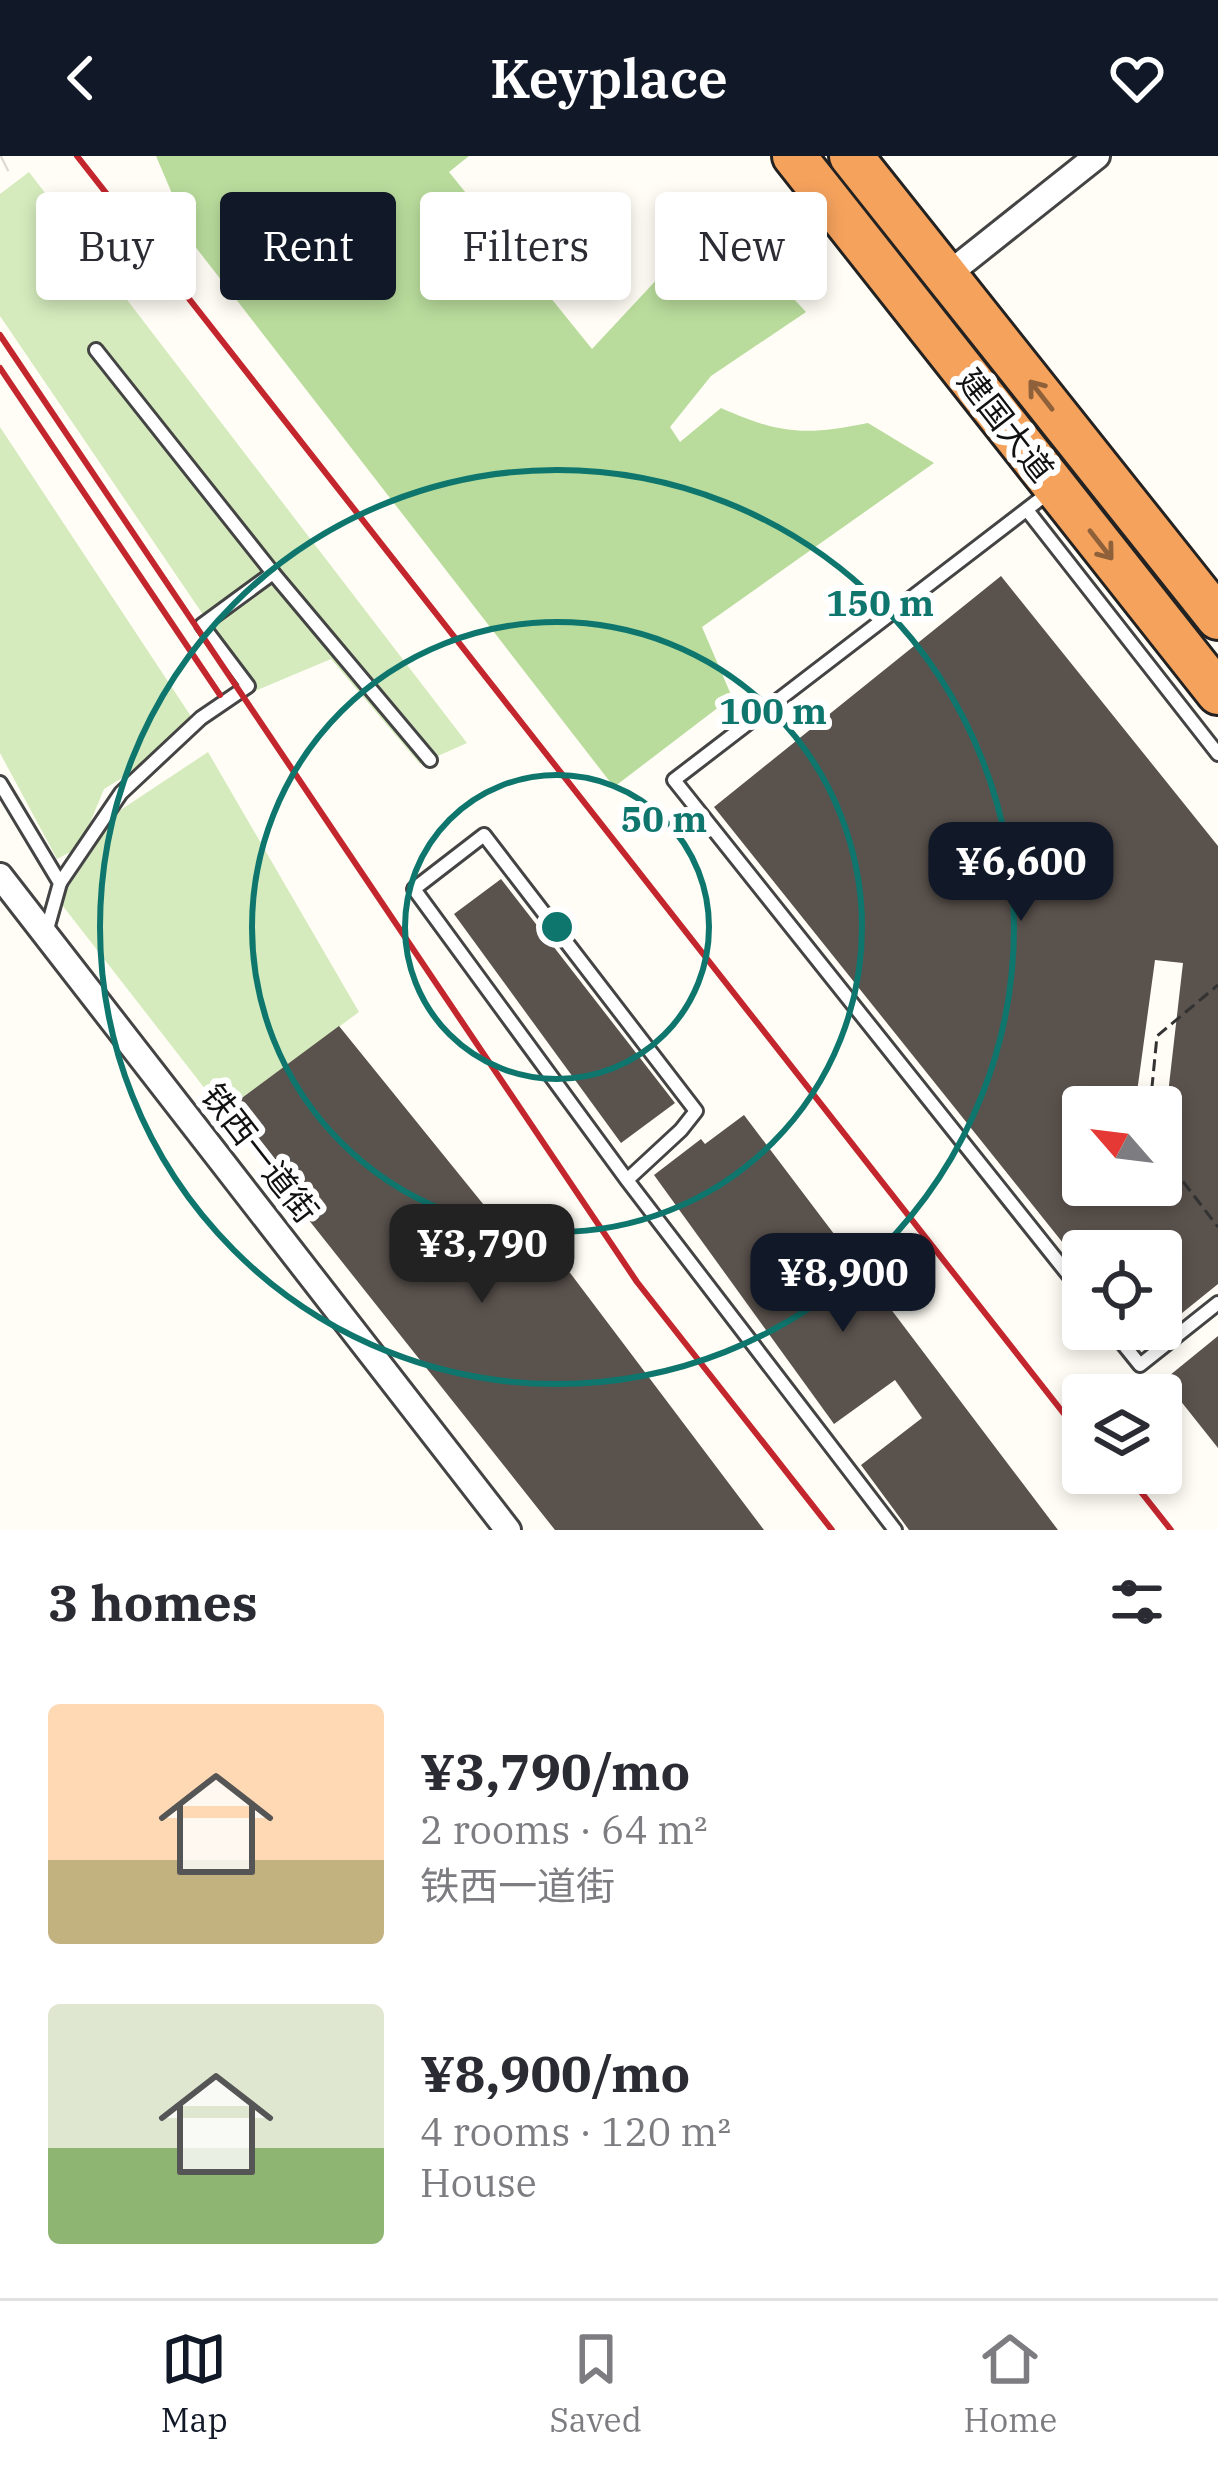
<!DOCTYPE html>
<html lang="en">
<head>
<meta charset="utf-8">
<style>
  body { margin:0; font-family:"IBM Plex Serif","Noto Sans SC",serif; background:#f2f2f3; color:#2b2b33; height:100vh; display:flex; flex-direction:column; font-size:45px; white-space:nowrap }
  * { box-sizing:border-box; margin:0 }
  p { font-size:39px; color:#7c7c81 }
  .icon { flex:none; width:66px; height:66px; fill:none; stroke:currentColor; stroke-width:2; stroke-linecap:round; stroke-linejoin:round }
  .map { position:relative; height:1374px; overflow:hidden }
  .details { display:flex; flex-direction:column; background:#fff; flex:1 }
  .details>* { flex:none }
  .top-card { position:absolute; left:36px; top:36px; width:1146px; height:108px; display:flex; gap:24px }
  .needle { width:78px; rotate:298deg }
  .fabs { position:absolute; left:1062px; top:930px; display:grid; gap:24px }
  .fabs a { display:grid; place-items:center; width:120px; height:120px; border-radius:12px; background:#fff; box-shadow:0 6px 18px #0003; font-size:60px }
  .price { position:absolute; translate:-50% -102px; padding:0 27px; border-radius:24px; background:#111827; color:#fff; font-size:39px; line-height:78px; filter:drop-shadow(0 3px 6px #0008) }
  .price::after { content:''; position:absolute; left:50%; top:72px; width:36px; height:27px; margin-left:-18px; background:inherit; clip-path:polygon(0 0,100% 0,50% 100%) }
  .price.current { background:#222; color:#fff }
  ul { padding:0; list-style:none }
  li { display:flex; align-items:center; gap:36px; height:300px; padding:0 48px }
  li span { display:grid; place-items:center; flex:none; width:336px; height:240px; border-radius:12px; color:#555 }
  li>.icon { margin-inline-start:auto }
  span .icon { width:144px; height:144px; fill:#fffc; stroke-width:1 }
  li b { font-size:51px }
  h2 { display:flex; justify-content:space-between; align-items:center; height:144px; padding:0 48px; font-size:51px }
  .pill { padding:0 42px; border-radius:12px; background:#fff; box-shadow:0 6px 18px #0003; font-size:42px; line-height:108px }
  .pill.current { background:#111827; color:#fff }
  header { display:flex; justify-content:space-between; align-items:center; height:156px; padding:0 48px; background:#111827; color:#fff; font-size:54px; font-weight:600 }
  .dock { display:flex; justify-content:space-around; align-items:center; height:168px; border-top:3px solid #e1e1e2; background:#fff; font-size:33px; color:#7c7c81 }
  .dock a { display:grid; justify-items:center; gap:6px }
  .dock .current { color:#111827 }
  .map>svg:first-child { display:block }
  .green { fill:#d5ebbd }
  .forest { fill:#b9dc9c }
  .building { fill:#5a524d; fill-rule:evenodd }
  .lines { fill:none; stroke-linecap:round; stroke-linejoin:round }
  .secondary-tunnel { stroke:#dbdad3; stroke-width:33; stroke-dasharray:33 16; stroke-linecap:butt }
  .lane-casing { stroke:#444; stroke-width:18 }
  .street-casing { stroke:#444; stroke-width:30 }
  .highway-casing { stroke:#222; stroke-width:48 }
  .path { stroke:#333; stroke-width:3; stroke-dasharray:12 6; stroke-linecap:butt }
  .lane { stroke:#fff; stroke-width:12 }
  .street { stroke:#fff; stroke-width:24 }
  .highway { stroke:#f5a25d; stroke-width:42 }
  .rail { stroke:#c4262e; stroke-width:6 }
  .oneway { stroke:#8e613b }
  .ring { fill:none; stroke:#0f766e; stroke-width:6 }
  .labels { text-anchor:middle; stroke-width:12; stroke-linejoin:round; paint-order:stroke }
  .street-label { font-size:33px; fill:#111; stroke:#fff }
  .centre { fill:#0f766e; stroke:#fff; stroke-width:6 }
  .ring-label { font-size:36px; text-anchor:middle; font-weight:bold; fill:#0f766e; stroke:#fff; stroke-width:12; stroke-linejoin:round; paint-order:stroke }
</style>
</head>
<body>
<header><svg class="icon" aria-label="back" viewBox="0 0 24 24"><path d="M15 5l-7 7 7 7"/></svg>Keyplace<svg class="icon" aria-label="heart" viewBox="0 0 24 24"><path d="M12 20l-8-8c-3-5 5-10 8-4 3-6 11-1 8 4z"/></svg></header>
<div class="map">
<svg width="1218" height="1374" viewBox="0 0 1218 1374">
  <rect width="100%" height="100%" fill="#fffdf5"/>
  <g class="green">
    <path d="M29 16 467 587 420 608 331 503 255 535 0 160V38Z"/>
    <path d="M0 271 200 574 104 633 80 691 57 703 0 597Z"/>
    <path d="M208 596 359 856 223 956 59 745 119 655Z"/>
  </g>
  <path class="forest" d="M156 0H469L449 16 592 193 716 60 806 156 711 220 670 271 680 286 721 252C780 278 804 280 868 267L934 307 702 471 732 541 614 631 194 89Z"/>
  <g class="building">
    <path d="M1001 420 1218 690V1128L1161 1174V1095H1083V1112L714 651ZM1155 804 1183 807 1161 999V1029H1083V951H1135Z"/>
    <path d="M501 723 675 947 621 987 454 758Z"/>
    <path d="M339 870 522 1096 543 1081 764 1374H555L223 956Z"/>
    <path d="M744 959 1058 1374H909L861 1309 922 1262 895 1224 834 1268 654 1019 701 983 705 988Z"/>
    <path d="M1218 1180V1292L1164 1224Z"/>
  </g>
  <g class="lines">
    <path class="secondary-tunnel" d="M0 1 2 0"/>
    <g class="lane-casing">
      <g id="lane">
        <path d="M96 194 273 417 430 604"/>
        <path d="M1052 334 674 624 1083 1137"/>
        <path d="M1027 354 1218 598"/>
        <path d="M0 627 60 727 46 777"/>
        <path d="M60 727 121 637 201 562 248 530 202 469 273 417"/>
        <path d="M627 1024 681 974 696 955 484 679 414 733 627 1024 895 1374"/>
        <path d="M1111 1173 1140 1209 1218 1147"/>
      </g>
    </g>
    <g class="street-casing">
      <g id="street">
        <path d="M946 120 1097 0"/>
        <path d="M0 720 508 1374"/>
      </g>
    </g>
    <g class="highway-casing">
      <g id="highway">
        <path d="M794 0 1218 537"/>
        <path d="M851 0 1218 462"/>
      </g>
    </g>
    <g class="path">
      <path d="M1150 951 1157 880 1218 829"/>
      <path d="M1161 997 1218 1071"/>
    </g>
    <use href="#lane" class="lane"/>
    <use href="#street" class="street"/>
    <use href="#highway" class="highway"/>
    <g class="rail">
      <path d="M77 0 1083 1282"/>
      <path d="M0 179 637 1126 832 1374"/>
      <path d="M0 212 220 539"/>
      <path d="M1126 1317 1171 1374"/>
    </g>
  </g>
  <defs><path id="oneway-shaft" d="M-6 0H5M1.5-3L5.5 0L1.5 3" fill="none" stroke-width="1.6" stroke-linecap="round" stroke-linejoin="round" transform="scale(3)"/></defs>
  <g class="oneway">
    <use href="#oneway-shaft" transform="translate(1041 239) rotate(-128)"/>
    <use href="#oneway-shaft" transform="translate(1101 389) rotate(52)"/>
  </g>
  <g class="ring">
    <circle cx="557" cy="771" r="152"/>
    <circle cx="557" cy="771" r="305"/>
    <circle cx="557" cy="771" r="457"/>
  </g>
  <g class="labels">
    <g class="street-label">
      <text transform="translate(1006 269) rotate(52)" y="12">建国大道</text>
      <text transform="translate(260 997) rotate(52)" y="12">铁西一道街</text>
    </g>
  </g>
  <circle cx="557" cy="771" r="18" class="centre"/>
  <g class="ring-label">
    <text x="880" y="460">150 m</text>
    <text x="773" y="568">100 m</text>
    <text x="664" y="676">50 m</text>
  </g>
</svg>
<div class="fabs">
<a><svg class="needle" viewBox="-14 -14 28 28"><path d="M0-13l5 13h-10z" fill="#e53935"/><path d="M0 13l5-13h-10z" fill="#7c7c81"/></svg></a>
<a><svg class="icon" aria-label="locate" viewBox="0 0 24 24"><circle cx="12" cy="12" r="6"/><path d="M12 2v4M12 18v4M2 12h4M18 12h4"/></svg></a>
<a><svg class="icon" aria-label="layers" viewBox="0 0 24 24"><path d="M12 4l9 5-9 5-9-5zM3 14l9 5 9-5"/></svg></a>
</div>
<b class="price" style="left:1021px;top:768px">¥6,600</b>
<b class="price current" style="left:482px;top:1150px">¥3,790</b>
<b class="price" style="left:843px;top:1179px">¥8,900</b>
<div class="top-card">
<a class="pill">Buy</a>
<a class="pill current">Rent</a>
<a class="pill">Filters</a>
<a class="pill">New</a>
</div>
</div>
<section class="details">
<h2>3 homes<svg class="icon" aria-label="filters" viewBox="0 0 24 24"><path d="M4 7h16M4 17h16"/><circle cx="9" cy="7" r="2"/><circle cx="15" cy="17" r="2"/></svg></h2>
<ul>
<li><span style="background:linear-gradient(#ffd9b3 65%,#c2b280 0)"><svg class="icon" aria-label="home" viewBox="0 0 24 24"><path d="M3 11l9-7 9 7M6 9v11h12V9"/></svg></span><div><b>¥3,790/mo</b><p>2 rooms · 64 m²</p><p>铁西一道街</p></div></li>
<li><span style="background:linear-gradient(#dfe7d0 60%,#8fb573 0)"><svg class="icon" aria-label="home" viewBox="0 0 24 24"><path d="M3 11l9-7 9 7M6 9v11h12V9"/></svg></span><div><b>¥8,900/mo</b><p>4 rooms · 120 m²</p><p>House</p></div></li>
</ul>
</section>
<nav class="dock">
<a class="current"><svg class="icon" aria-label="map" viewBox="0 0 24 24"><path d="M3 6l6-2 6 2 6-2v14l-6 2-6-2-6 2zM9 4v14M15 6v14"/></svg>Map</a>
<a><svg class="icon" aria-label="saved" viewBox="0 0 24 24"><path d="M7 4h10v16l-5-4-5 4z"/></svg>Saved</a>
<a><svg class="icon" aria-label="home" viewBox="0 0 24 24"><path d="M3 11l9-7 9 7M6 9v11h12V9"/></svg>Home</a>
</nav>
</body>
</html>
